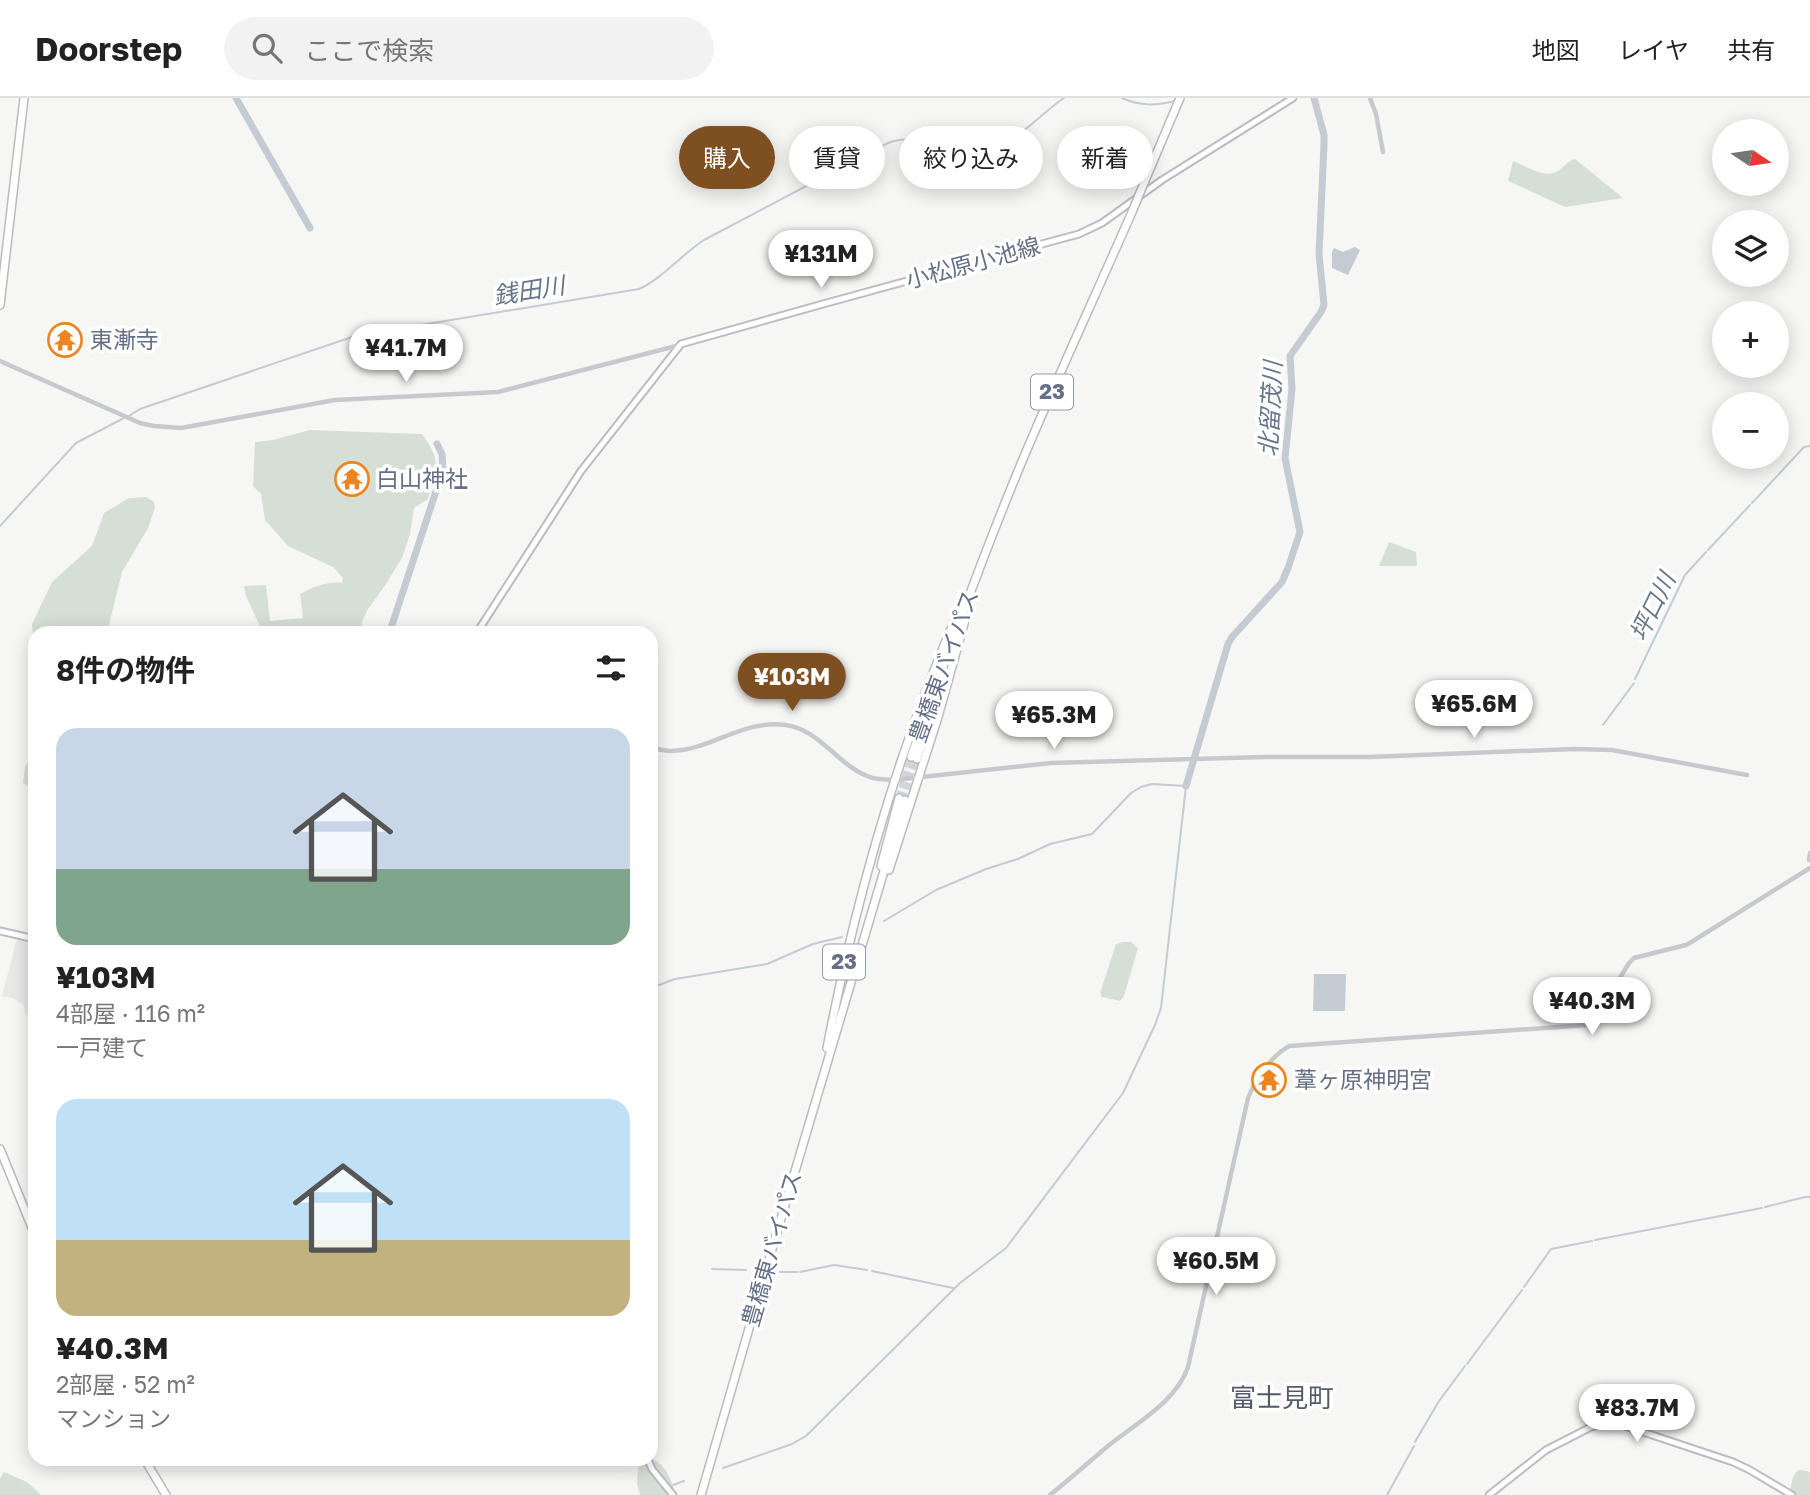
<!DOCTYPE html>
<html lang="ja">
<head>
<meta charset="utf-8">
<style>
  body { margin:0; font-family:"Golos Text","Noto Sans JP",sans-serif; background:#f2f2f2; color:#222; height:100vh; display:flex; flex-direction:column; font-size:26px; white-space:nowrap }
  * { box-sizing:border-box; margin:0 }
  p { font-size:23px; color:#767676 }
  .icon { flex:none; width:38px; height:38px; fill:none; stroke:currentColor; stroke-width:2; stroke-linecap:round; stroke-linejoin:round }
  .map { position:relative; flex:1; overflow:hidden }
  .side { position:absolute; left:28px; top:528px; width:630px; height:840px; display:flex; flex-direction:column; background:#fff; border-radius:21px; box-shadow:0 4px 18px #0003 }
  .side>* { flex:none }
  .banner { position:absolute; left:679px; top:28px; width:665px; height:63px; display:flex; gap:14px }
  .needle { width:46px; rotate:103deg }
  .controls { position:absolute; left:1712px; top:21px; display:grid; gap:14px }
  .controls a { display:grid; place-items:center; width:77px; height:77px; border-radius:50%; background:#fff; box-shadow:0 4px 18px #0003; font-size:35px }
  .price { position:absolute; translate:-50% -60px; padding:0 16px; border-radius:24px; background:#fff; color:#222; font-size:23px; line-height:46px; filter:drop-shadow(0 2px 4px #0008) }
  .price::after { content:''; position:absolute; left:50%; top:42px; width:21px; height:16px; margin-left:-10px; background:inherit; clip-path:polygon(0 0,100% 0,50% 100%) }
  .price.current { background:#7d4f21; color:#fff }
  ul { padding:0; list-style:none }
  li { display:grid; align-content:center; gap:14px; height:371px; padding:0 28px }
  li span { display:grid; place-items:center; height:217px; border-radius:21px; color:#555 }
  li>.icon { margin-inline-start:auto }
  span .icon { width:126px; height:126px; fill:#fffc; stroke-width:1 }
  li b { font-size:30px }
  h2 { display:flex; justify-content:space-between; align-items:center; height:84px; padding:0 28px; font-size:30px }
  .tag { padding:0 24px; border-radius:32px; background:#fff; box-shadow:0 4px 18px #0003; font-size:24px; line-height:63px }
  .tag.current { background:#7d4f21; color:#fff }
  header { display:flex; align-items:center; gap:42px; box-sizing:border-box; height:98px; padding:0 35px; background:#fff; border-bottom:2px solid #e0e0e0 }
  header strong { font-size:33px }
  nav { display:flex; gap:38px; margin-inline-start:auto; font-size:24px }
  .search { width:490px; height:63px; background:#f2f2f2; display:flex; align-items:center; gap:18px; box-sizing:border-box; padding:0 24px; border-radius:38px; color:#767676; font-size:26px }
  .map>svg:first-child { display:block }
  .built { fill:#e7e8e7 }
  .green { fill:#d6dfd5 }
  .water { fill:#c5cbd3 }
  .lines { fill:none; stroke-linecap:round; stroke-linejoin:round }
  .stream { stroke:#c5cbd3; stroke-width:2 }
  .river { stroke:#c5cbd3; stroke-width:7 }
  .highway-tunnel { stroke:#d2d5d9; stroke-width:7; stroke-dasharray:7 3.5; stroke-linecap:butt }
  .major-casing { stroke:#babcc2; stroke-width:9 }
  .highway-casing { stroke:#b9bbc0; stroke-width:10 }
  .minor { stroke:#c7c9ce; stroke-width:4.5 }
  .major { stroke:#fff; stroke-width:5 }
  .highway { stroke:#fff; stroke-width:7 }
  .highway-bridge-casing { stroke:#b9bbc0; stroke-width:10; stroke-linecap:butt }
  .highway-bridge { stroke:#fff; stroke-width:7 }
  .labels { text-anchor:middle; stroke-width:7; stroke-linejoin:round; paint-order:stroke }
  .shield { fill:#fff; stroke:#939aab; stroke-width:2 }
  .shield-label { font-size:21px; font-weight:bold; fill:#656f87 }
  .street-label { font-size:23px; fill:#656f87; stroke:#fff }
  .poi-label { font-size:23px; fill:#656f87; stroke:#fff; text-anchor:start }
  .water-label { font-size:24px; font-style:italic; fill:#65768a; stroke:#fff }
  .quarter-label { font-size:26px; fill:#535a6b; stroke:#fff }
</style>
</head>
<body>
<header>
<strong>Doorstep</strong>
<div class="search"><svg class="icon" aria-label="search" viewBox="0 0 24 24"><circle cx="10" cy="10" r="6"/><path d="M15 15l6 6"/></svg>ここで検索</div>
<nav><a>地図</a><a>レイヤ</a><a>共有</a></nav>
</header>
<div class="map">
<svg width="1810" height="1397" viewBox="0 0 1810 1397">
  <rect width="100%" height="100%" fill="#f6f7f4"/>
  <path class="built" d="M19 841 35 845V917L25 916 24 907 13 900 2 898 16 844Z"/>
  <g class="green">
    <path d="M1575 61 1623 100 1565 109 1508 83 1513 63C1526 68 1543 80 1556 74 1564 70 1567 63 1575 61Z"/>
    <path d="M310 332 422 336C442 363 437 371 428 401L414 410 410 436 402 460 384 489 368 511 362 523V535H263L246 498 244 488 266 487 270 523 303 520 300 496C314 489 327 483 342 485L343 480 333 469 288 448 265 422 261 396 253 388 255 344 273 342Z"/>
    <path d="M146 399 154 404 155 410 148 430 122 474 107 535 35 536V559L32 526 52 484 92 448 104 415 129 400Z"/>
    <path d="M1389 444 1416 454 1417 468H1379Z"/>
    <path d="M32 658 35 660V692L23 685 25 669Z"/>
    <path d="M1123 844H1131L1138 850 1124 898 1120 903 1102 899 1100 895 1116 846Z"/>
    <path d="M651 1361C667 1366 671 1383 676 1397H640L637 1386 638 1369 643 1364Z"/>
    <path d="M1798 1372 1808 1373 1810 1375V1397H1789L1793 1379Z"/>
    <path d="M4 1374 27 1384 41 1397H0V1381Z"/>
  </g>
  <g class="water">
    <path d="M1355 149 1360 152 1348 177 1332 170V154L1334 150 1343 154Z"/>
    <path d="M1314 876H1346L1345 913H1313Z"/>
  </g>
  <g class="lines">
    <g class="stream">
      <path d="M1122 0C1140 8 1155 8 1175 3"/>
      <path d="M129 318 140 311 355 238 639 191C663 180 681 157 704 142L888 45C912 35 936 49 961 53 971 54 984 53 994 50 1015 45 1044 13 1064 0"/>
      <path d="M1752 405 1804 349 1810 348"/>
      <path d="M0 428 76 345 124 320"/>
      <path d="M1708 452 1750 407"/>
      <path d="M1635 581 1685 477 1706 454"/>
      <path d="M1603 627 1634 585"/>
      <path d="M651 890 675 881 767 866 813 846 842 839"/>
      <path d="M1765 1109 1805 1099H1810"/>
      <path d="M1595 1142 1762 1110"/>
      <path d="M712 1171 746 1172"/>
      <path d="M872 1173 953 1190"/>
      <path d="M780 1174H797"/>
      <path d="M800 1174 834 1167 867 1172"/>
      <path d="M1524 1189 1551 1151 1592 1143"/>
      <path d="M1467 1266 1522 1192"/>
      <path d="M1415 1344 1439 1303 1465 1268"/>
      <path d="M723 1370 792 1346 806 1338 960 1185 1006 1150 1123 995 1155 927 1161 910 1186 688 1152 686 1141 689 1131 695 1092 736 1050 746 1018 761 986 771 936 792 884 823"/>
      <path d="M673 1387 684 1383"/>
      <path d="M1387 1397 1414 1348"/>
    </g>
    <g class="river">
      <path d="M236 0 310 130"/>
      <path d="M389 536 443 372 442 356 437 346"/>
      <path d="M1186 688 1228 546 1232 539 1282 484 1288 470 1300 434 1285 360 1292 291 1290 258 1321 214 1324 207 1319 156 1324 47V37L1314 0"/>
    </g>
    <g class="highway-tunnel">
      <path d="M899 700 911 659"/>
      <path d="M905 702 917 661"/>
    </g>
    <g class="major-casing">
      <g id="major">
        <path d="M476 536 581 373 681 246 823 206 1053 143 1079 136 1102 125 1162 82 1293 0"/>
        <path d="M0 833 35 841"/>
        <path d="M648 1362 652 1371 673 1397"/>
        <path d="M1489 1397 1546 1352 1591 1329 1603 1326 1622 1327 1733 1364 1748 1371 1792 1397"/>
      </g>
    </g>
    <g class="highway-casing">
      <g id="highway">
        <path d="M1144 85 1180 0"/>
        <path d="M0 207 24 0"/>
        <path d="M911 659C946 559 982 459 1023 361 1058 278 1096 196 1132 114"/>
        <path d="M917 661 935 603"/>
        <path d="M881 768 899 700"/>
        <path d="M889 772 938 619 965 522"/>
        <path d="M827 950C856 799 898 651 960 510"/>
        <path d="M0 1051 35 1137"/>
        <path d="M145 1362 166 1397"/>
        <path d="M701 1397 772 1151 905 702"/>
      </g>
    </g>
    <g class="minor">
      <path d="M1370 0 1376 16 1383 54"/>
      <path d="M0 263 140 325 154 328 181 330 335 302 498 294 680 247"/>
      <path d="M651 650C658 651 665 653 672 653 711 652 743 621 786 627 820 632 837 666 867 678 875 682 885 681 894 682L1051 665 1264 659H1369L1574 651 1612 652 1747 677"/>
      <path d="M1809 762 1810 755"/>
      <path d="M1050 1397C1070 1381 1089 1364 1108 1348 1136 1325 1176 1304 1188 1269L1248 1000C1257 978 1269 960 1289 948L1588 927 1598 916 1629 865 1634 860 1686 847 1693 843 1810 770"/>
    </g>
    <use href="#major" class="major"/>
    <use href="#highway" class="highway"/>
    <g class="highway-bridge-casing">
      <path id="highway-bridge" d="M1132 114 1144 85"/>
    </g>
    <use href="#highway-bridge" class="highway-bridge"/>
  </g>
  <defs>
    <g id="temple-ring" transform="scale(1.75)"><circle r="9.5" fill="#fff" stroke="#ec851f" stroke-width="1.5"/><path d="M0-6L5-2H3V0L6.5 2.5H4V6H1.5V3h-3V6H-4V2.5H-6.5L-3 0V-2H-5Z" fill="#ec851f"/></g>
  </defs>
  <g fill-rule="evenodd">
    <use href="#temple-ring" x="65" y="242"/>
    <use href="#temple-ring" x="352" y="381"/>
    <use href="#temple-ring" x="1269" y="982"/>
  </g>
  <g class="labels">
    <g class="shield">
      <rect x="1031" y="276.5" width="42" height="35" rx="5"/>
      <rect x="823" y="846.5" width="42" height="35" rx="5"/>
    </g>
    <g class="shield-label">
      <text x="1052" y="301">23</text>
      <text x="844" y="871">23</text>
    </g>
    <g class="street-label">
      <text transform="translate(973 165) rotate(-15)" y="8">小松原小池線</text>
      <text transform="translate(944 568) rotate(-70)" y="8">豊橋東バイパス</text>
      <text transform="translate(772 1151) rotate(-74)" y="8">豊橋東バイパス</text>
    </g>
    <g class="poi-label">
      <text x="90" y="250">東漸寺</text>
      <text x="376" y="389">白山神社</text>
      <text x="1294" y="990">葦ヶ原神明宮</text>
    </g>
    <g class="water-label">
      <text transform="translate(529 193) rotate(-9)" y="8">銭田川</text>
      <text transform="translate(1271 311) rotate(-87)" y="8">北留茂川</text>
      <text transform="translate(1653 509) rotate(-64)" y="8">坪口川</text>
    </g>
    <g class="quarter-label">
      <text x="1282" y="1309">富士見町</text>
    </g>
  </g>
</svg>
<div class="controls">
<a><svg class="needle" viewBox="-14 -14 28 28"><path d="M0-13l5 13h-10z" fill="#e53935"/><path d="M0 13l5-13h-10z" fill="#767676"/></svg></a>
<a><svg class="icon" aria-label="layers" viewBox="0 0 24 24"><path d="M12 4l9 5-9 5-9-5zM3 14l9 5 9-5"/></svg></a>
<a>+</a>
<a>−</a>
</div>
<b class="price" style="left:821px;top:192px">¥131M</b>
<b class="price" style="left:406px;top:286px">¥41.7M</b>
<b class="price current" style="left:792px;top:615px">¥103M</b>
<b class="price" style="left:1474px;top:642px">¥65.6M</b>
<b class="price" style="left:1054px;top:653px">¥65.3M</b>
<b class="price" style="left:1592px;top:939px">¥40.3M</b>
<b class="price" style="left:1216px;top:1199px">¥60.5M</b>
<b class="price" style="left:1637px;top:1346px">¥83.7M</b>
<div class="banner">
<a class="tag current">購入</a>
<a class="tag">賃貸</a>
<a class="tag">絞り込み</a>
<a class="tag">新着</a>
</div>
<section class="side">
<h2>8件の物件<svg class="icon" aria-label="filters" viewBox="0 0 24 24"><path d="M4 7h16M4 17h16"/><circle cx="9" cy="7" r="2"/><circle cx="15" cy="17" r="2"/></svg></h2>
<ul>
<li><span style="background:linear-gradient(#c9d6e8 65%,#7fa58c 0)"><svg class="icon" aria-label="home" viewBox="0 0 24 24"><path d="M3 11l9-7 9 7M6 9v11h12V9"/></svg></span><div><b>¥103M</b><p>4部屋 · 116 m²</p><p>一戸建て</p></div></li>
<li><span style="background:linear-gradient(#bfe0f5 65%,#c2b280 0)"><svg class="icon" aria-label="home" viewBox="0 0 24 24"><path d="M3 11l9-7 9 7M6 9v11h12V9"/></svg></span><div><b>¥40.3M</b><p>2部屋 · 52 m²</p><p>マンション</p></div></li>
</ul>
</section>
</div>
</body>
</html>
